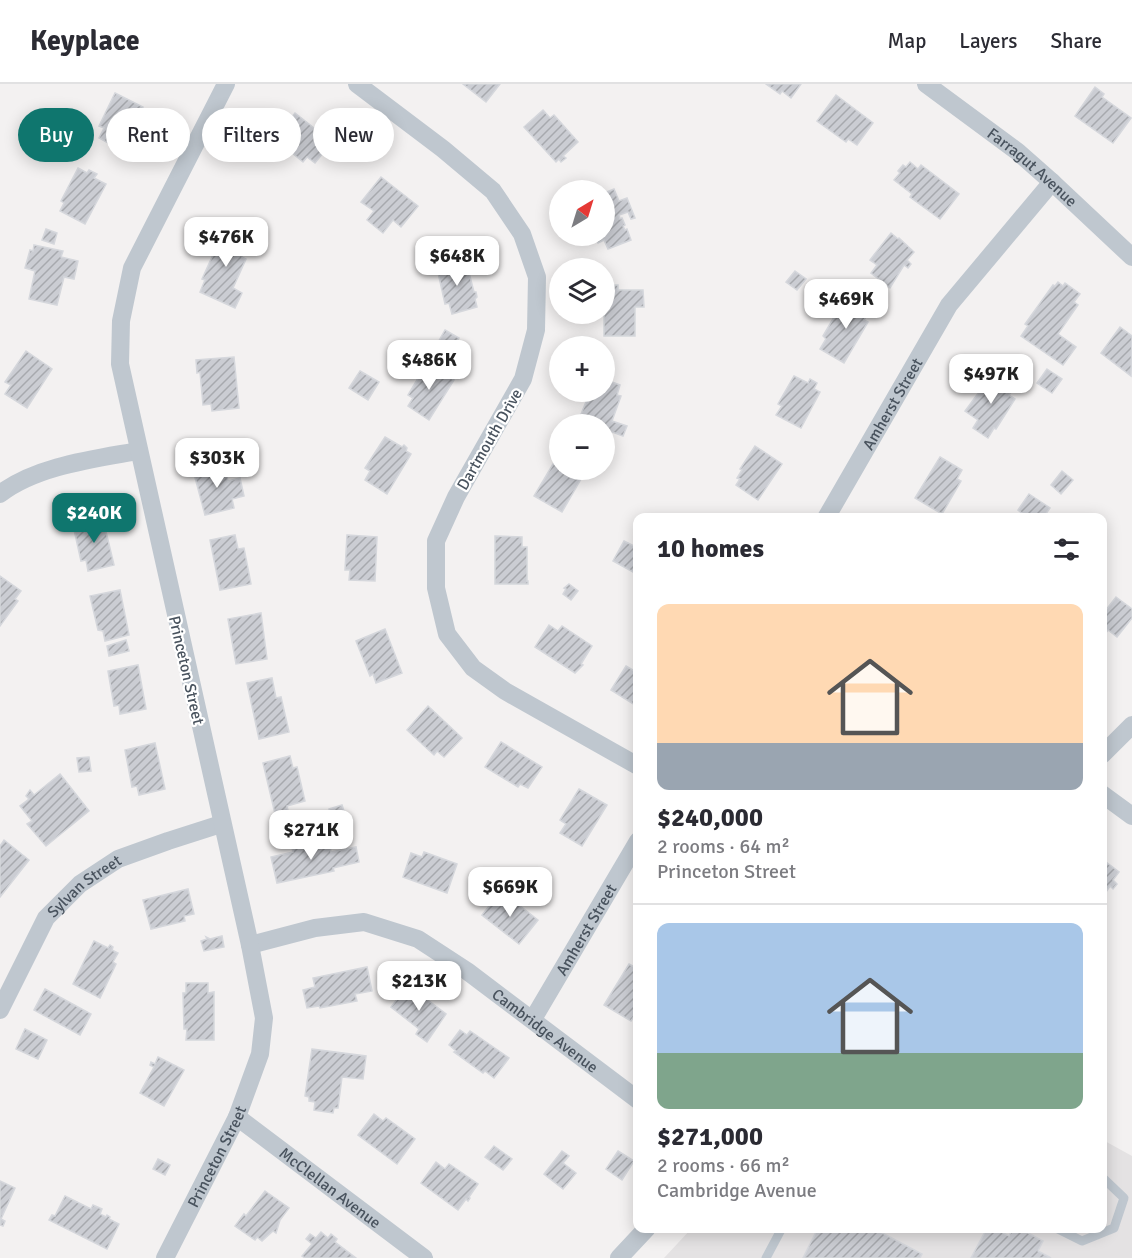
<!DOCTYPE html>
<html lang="en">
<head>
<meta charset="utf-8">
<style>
  body { margin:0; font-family:Signika,sans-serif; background:#f7f7f7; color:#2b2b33; height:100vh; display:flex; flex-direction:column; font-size:22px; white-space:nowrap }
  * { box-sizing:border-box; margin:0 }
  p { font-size:20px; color:#7c7c81 }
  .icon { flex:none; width:33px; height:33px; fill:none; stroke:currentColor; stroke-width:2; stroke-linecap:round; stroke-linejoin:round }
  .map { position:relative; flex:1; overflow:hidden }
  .panel { position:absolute; left:633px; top:429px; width:474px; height:720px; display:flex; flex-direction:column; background:#fff; border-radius:12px; box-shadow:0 3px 15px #0003 }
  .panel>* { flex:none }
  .guide { position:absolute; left:18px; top:24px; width:525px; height:54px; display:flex; gap:12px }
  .needle { width:39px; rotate:38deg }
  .controls { position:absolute; left:549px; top:96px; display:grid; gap:12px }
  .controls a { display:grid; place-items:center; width:66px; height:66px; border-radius:50%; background:#fff; box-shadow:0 3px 15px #0003; font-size:30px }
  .price { position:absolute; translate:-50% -51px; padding:0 14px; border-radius:12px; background:#fff; color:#222; font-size:20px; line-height:39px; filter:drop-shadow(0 2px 3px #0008) }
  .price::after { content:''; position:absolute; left:50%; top:36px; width:18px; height:14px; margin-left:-9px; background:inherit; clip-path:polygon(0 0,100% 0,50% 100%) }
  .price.on { background:#0f766e; color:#fff }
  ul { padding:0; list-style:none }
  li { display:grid; align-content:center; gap:12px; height:318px; padding:0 24px }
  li+li { border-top:2px solid #e1e1e2 }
  li span { display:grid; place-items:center; height:186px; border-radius:12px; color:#555 }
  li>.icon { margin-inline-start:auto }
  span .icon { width:108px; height:108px; fill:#fffc; stroke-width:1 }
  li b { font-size:26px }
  h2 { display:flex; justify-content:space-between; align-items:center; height:72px; padding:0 24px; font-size:26px }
  .tag { padding:0 21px; border-radius:27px; background:#fff; box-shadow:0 3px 15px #0003; font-size:21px; line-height:54px }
  .tag.on { background:#0f766e; color:#fff }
  header { display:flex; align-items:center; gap:36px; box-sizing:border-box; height:84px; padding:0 30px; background:#fff; border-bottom:2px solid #e1e1e2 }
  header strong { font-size:28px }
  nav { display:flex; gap:33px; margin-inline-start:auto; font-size:21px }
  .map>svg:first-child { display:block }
  .education { fill:#e4e2e3 }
  .building { fill:url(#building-hatch); stroke:#d5d7dc; stroke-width:1.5 }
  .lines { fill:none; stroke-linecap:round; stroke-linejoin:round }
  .service { stroke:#bfc7cf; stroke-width:9 }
  .minor { stroke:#bfc7cf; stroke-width:18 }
  .labels { text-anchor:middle; stroke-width:4.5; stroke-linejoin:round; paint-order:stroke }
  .street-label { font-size:16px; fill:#49535e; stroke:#fff }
</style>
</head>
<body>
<header>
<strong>Keyplace</strong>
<nav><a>Map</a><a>Layers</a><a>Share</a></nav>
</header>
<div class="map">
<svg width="1132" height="1174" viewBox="0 0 1132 1174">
  <defs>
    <pattern id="building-hatch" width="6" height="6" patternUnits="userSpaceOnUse" patternTransform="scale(1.5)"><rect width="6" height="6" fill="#cbcdd3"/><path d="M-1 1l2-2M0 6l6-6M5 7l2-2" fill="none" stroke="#a7a9ae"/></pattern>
  </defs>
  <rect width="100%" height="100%" fill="#f3f1f1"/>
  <path class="education" d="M1103 1056 1132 1072V1174H664L691 1145 1102 1144Z"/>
  <g class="building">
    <path d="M463 0H500L486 18Z"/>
    <path d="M766 0H801L791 14 782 7 780 10Z"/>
    <path d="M1095 3 1104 10 1102 13 1131 34 1113 59 1075 32Z"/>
    <path d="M115 9 143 23 121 66 99 54 104 44 99 42Z"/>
    <path d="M836 11 873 39 857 61 848 55 846 58 817 37Z"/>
    <path d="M543 26 550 34 554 31 578 58 563 72 566 74 561 78 559 75 556 78 524 43Z"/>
    <path d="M295 29 323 51 326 47 335 54 315 79 307 73 303 78 275 55Z"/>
    <path d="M910 78 918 85 921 81 959 110 940 135 910 113 912 110 894 96 900 89 898 87 903 81 906 83Z"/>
    <path d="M78 84 87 89 89 86 97 90 94 94 106 100 85 140 60 127 64 119 61 117Z"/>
    <path d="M381 93 418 122 401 143 393 136 383 149 367 136 374 127 361 118Z"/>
    <path d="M614 105 619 117 627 114 635 134 631 135 628 128 619 131 620 135 622 134 625 141 623 142 625 146 627 145 631 156 608 165 604 156 598 159 595 152H604V109Z"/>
    <path d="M231 143 249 151 242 173 246 175 233 204 242 209 235 224 200 208 205 196 202 195 222 151 226 153Z"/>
    <path d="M46 145 57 149 54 160 42 156Z"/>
    <path d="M891 149 898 155 899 154 914 168 907 176 911 180 908 184 904 181 890 204 871 189 877 181 870 176Z"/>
    <path d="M34 161 63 167 61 173 78 177 74 195 64 193 57 221 29 215 35 187 25 184 30 166 33 167Z"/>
    <path d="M466 177 474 208H476L477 213 475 215 477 223 452 230 449 219 445 220 437 184Z"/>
    <path d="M795 187 806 195 797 206 786 198Z"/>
    <path d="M1058 198 1063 202 1065 199 1080 210 1074 218 1078 221 1058 250 1076 263 1063 281 1021 252 1028 242 1025 240 1053 201 1055 202Z"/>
    <path d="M609 201H618V206H643L644 223H635V252H604V204H609Z"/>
    <path d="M852 212 871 224 864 236 868 238 844 279 820 265 826 255 823 252 841 221 845 224Z"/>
    <path d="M1120 243 1132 252 1131 292 1101 269Z"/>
    <path d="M445 246 459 254 450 270 436 262Z"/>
    <path d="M26 267 52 285 27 324 5 310 11 301 5 298Z"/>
    <path d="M234 273 239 324 212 327 211 320 203 321 200 288 197 289 196 276Z"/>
    <path d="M427 279 454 296 429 336 408 322 413 314 408 311Z"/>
    <path d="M1047 285 1062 295 1052 309 1037 299Z"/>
    <path d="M360 287 379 298 368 316 349 304Z"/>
    <path d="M993 289 1015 303 1009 311 1015 315 996 345 994 344 988 354 973 344 978 336 965 327Z"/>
    <path d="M794 292 808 299 810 295 817 299 814 305 820 308 801 344 776 331 782 322 778 320Z"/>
    <path d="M604 295 620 301 617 311 621 312 612 337 627 342 623 352 604 345V340H593L579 335 590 308H604Z"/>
    <path d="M385 353 402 363 404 361 407 364 406 367 411 370 387 410 365 396 370 387 365 384Z"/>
    <path d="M755 362 782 380 758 416 736 401 740 395 737 394 742 386 740 385Z"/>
    <path d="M559 370 560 386H580L575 391 581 395 562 428 534 412Z"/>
    <path d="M940 373 962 386 957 395 961 397 942 430 915 414Z"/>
    <path d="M219 380 222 389 226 388 228 397 240 394 244 412 232 415 234 424 205 431 193 386Z"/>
    <path d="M1062 387 1073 396 1061 410 1051 401Z"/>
    <path d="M1029 410 1050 424 1043 434H1028L1018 426Z"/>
    <path d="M98 432 99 435H103L114 481 88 487 86 476 81 477 73 441 92 437V434Z"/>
    <path d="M235 451 238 465 244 464 251 500 220 506 210 456Z"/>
    <path d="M347 451 377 453 375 497 349 496 350 486H345Z"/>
    <path d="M495 452 522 453V463H527V497H528V500H495Z"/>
    <path d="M624 457 638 464V480L633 488 613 477Z"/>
    <path d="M0 492 21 507 15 515 18 517 0 542Z"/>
    <path d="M569 500 578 507 571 516 563 510 566 505 564 504Z"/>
    <path d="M120 506 129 551 105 557 103 547 98 546 90 512Z"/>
    <path d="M1116 513 1132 525V534L1117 553 1108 546 1105 550 1102 548V531Z"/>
    <path d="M261 529 267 575 236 580 228 535Z"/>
    <path d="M549 541 558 547 562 542 592 562 581 580 583 581 575 589 535 563Z"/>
    <path d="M385 545 402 589 376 599 373 590 370 592 356 557Z"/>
    <path d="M126 556 129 567 109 572 107 562Z"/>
    <path d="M138 581 146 625 120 630 119 621 114 622 108 587Z"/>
    <path d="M626 582 636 588 638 585V623L611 606Z"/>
    <path d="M272 594 276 614 281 613 289 648 259 655 247 599Z"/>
    <path d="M428 622 462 654 444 673 437 667 434 671 407 646Z"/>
    <path d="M501 658 542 683 528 704 520 700 518 703 485 683Z"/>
    <path d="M155 659 165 705 139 711 137 702 132 703 125 666Z"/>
    <path d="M290 672 293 684 297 683 305 717 287 722 289 731 276 734 263 679Z"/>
    <path d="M89 673 91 687 79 688 77 674Z"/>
    <path d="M60 690 89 727 46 762 27 740 32 737 20 722 29 715 26 712 30 706 34 711Z"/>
    <path d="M579 705 607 721 582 762 560 749 566 740 560 736Z"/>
    <path d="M342 721 345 730 332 735 329 725Z"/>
    <path d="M4 756 29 776 0 813V762Z"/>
    <path d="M329 756 331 768 356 763 359 778 333 784 334 787 277 799 271 773 293 768 292 764Z"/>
    <path d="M424 768 457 780 447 809 403 793 411 769 422 773Z"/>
    <path d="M1102 775 1119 788 1113 796 1117 800 1113 805 1110 802 1106 808 1102 806Z"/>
    <path d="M188 805 194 830 184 832 185 837 151 845 143 816Z"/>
    <path d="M499 809 508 816 510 814 538 836 519 860 482 831Z"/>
    <path d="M222 852 224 863 204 867 201 857 207 855 206 853 210 855Z"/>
    <path d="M94 857 108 864 110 861 113 863 112 866 118 869 113 878 116 880 100 914 73 900Z"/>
    <path d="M629 880 638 885V926L631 937 604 921Z"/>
    <path d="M367 883 372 907 355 910 357 917 320 924 319 922 307 924 303 906 315 903 313 894Z"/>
    <path d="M186 899H208V909L214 908V956H186L187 945H184L183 909H186Z"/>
    <path d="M408 901 446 930 427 958 416 950 419 945 391 923Z"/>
    <path d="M45 905 91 930 80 951 34 926Z"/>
    <path d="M25 945 47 956 38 975 16 965Z"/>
    <path d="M460 946 467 951 470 947 509 974 494 994 485 987 483 989 454 968 456 967 449 961Z"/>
    <path d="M312 965 366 972 363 995 342 993 338 1024H334L333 1029 314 1026 315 1018 309 1017V1013L305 1012Z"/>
    <path d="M158 973 184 986 164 1022 140 1009 154 983 150 981 151 978 155 980Z"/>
    <path d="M374 1030 383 1037 386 1034 415 1055 397 1080 358 1051Z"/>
    <path d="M494 1062 512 1075 503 1086 485 1073Z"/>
    <path d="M562 1067 569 1072 563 1079 576 1089 563 1105 544 1090Z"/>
    <path d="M618 1067 634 1077 622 1096 606 1085Z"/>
    <path d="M158 1075 170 1081 165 1091 153 1085Z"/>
    <path d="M436 1078 445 1085 449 1080 478 1100 469 1113 470 1114 468 1117 466 1115 458 1126 421 1099Z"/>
    <path d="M0 1097 15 1104 1 1135 5 1137 3 1142 0 1141Z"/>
    <path d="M265 1107 289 1124 280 1136 276 1149 273 1147 262 1157 257 1153 255 1156 235 1142 244 1130 246 1132Z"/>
    <path d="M65 1112 91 1125 93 1121 102 1125 100 1130 106 1133 107 1131 110 1133 109 1135 119 1140 107 1165 49 1136 52 1131 55 1132Z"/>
    <path d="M818 1144H873L922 1170 920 1174H803Z"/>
    <path d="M987 1144H994L1009 1152 1013 1144H1019L1043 1157 1038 1167 1051 1174H971Z"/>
    <path d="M321 1148 328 1154 331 1150 337 1155 335 1158 356 1174H305L302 1172 312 1160 306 1155 310 1150 316 1154Z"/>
  </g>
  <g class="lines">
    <g class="service">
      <path d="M1056 1144 1082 1157 1114 1144 1124 1114 1102 1093"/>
      <path d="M766 1174 782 1144"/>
    </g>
    <g class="minor">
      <path d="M357 0 443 65 493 107 522 150 537 193 536 246 523 295 456 413 436 457V504L447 550 473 584 505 607 638 682"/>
      <path id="s1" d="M926 0 1018 68 1052 98 1132 173"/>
      <path d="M0 410C36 382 94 375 138 367"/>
      <path id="s2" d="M826 434 949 221 1052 98"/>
      <path d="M1102 671 1132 641"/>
      <path d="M1102 710 1132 732"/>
      <path id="s3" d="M250 861 315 844 364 838 418 855 467 887 638 1016"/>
      <path id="s4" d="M0 926 46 834 80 800 118 775 168 757 221 740"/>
      <path id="s5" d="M533 935 638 757"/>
      <path id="s6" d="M237 1033 424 1174"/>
      <path id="s7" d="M165 1174 237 1033 260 970 264 934 250 861 120 280 121 237 132 184 226 0"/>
      <path d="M619 1174 647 1144"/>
    </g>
  </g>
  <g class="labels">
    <g class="street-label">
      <text dy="6" stroke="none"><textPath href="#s1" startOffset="135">Farragut Avenue</textPath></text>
      <text dy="6" stroke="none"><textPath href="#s2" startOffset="132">Amherst Street</textPath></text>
      <text transform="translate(489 355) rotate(-60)" y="6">Dartmouth Drive</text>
      <text transform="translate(187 586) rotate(77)" y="6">Princeton Street</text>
      <text dy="6" stroke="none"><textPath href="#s4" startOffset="153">Sylvan Street</textPath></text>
      <text dy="6" stroke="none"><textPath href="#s5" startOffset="104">Amherst Street</textPath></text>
      <text dy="6" stroke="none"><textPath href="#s3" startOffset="330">Cambridge Avenue</textPath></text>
      <text dy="6" stroke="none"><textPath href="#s7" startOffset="114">Princeton Street</textPath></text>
      <text dy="6" stroke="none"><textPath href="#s6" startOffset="117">McClellan Avenue</textPath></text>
    </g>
  </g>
</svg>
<div class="controls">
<a><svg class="needle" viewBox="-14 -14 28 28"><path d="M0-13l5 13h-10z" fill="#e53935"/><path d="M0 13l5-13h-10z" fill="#7c7c81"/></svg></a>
<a><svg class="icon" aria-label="layers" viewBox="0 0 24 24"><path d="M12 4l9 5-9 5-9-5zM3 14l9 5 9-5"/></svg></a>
<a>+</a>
<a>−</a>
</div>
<b class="price" style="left:226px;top:184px">$476K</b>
<b class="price" style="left:457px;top:203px">$648K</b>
<b class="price" style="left:846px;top:246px">$469K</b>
<b class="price" style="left:429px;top:307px">$486K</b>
<b class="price" style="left:991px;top:321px">$497K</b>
<b class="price" style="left:217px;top:405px">$303K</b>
<b class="price on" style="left:94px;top:460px">$240K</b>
<b class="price" style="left:311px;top:777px">$271K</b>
<b class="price" style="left:510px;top:834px">$669K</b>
<b class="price" style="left:419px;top:928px">$213K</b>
<div class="guide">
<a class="tag on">Buy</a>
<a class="tag">Rent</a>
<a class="tag">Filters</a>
<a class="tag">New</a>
</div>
<section class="panel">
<h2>10 homes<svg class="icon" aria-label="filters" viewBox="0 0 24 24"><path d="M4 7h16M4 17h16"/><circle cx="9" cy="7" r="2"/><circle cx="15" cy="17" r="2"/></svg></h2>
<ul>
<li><span style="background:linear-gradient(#ffd9b3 75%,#9aa5b1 0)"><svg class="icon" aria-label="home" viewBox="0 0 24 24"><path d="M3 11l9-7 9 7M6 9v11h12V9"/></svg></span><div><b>$240,000</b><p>2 rooms · 64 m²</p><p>Princeton Street</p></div></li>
<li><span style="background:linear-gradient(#a9c7e8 70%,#7fa58c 0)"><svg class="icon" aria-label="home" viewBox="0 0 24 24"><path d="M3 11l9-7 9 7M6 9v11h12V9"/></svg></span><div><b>$271,000</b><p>2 rooms · 66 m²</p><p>Cambridge Avenue</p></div></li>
</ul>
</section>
</div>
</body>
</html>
